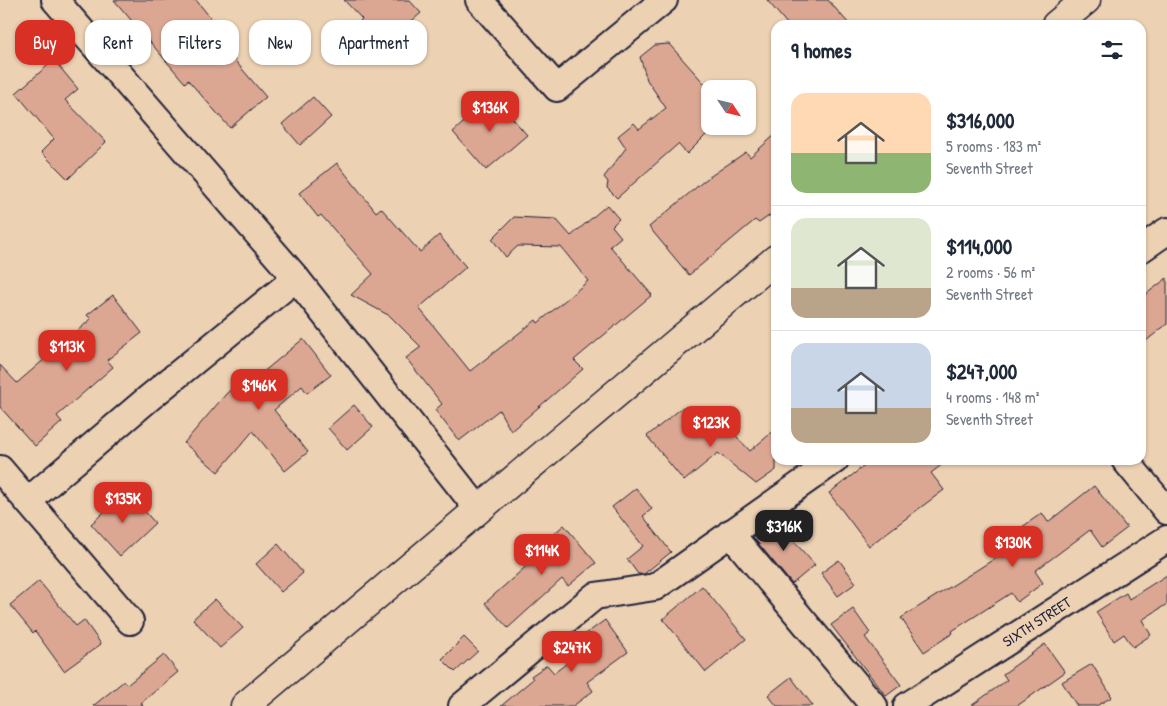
<!DOCTYPE html>
<html lang="en">
<head>
<meta charset="utf-8">
<style>
  body { margin:0; font-family:"Patrick Hand",sans-serif; background:#f2f2f3; color:#1f2937; height:100vh; display:flex; flex-direction:column; font-size:19px; white-space:nowrap }
  * { box-sizing:border-box; margin:0 }
  p { font-size:16px; color:#747a83 }
  .icon { flex:none; width:28px; height:28px; fill:none; stroke:currentColor; stroke-width:2; stroke-linecap:round; stroke-linejoin:round }
  .map { position:relative; flex:1; overflow:hidden }
  .panel { position:absolute; left:771px; top:20px; width:375px; height:445px; display:flex; flex-direction:column; background:#fff; border-radius:15px; box-shadow:0 1px 4px #0004 }
  .panel>* { flex:none }
  .hud { position:absolute; left:15px; top:20px; width:475px; height:45px; display:flex; gap:10px }
  .needle { width:32px; rotate:125deg }
  .buttons { position:absolute; left:701px; top:80px; display:grid; gap:10px }
  .buttons a { display:grid; place-items:center; width:55px; height:55px; border-radius:10px; background:#fff; box-shadow:0 1px 4px #0004; font-size:25px }
  .price { position:absolute; translate:-50% -42px; padding:0 11px; border-radius:10px; background:#d93025; color:#fff; font-size:16px; line-height:32px; filter:drop-shadow(0 1px 2px #0008) }
  .price::after { content:''; position:absolute; left:50%; top:30px; width:15px; height:11px; margin-left:-8px; background:inherit; clip-path:polygon(0 0,100% 0,50% 100%) }
  .price.current { background:#222; color:#fff }
  ul { padding:0; list-style:none }
  li { display:flex; align-items:center; gap:15px; height:125px; padding:0 20px }
  li+li { border-top:1px solid #e0e1e3 }
  li span { display:grid; place-items:center; flex:none; width:140px; height:100px; border-radius:15px; color:#555 }
  li>.icon { margin-inline-start:auto }
  span .icon { width:60px; height:60px; fill:#fffc; stroke-width:1 }
  li b { font-size:21px }
  h2 { display:flex; justify-content:space-between; align-items:center; height:60px; padding:0 20px; font-size:21px }
  .pill { padding:0 18px; border-radius:15px; background:#fff; box-shadow:0 1px 4px #0004; font-size:18px; line-height:45px }
  .pill.current { background:#d93025; color:#fff }
  .map>svg:first-child { display:block }
  .building { fill:#dca792; stroke:#22223b }
  .lines { fill:none; stroke-linecap:round; stroke-linejoin:round }
  .street-casing { stroke:#22223b; stroke-width:30 }
  .secondary-casing { stroke:#22223b; stroke-width:31 }
  .street { stroke:#ecd1b3; stroke-width:26 }
  .secondary { stroke:#ecd1b3; stroke-width:28 }
  .labels { text-anchor:middle; stroke-width:4.5; stroke-linejoin:round; paint-order:stroke }
  .street-label { font-size:15px; fill:#22223b; stroke:#ecd1b3 }
</style>
</head>
<body>
<div class="map">
<svg width="1167" height="706" viewBox="0 0 1167 706">
  <rect width="100%" height="100%" fill="#ecd1b3"/>
  <filter id="ink" filterUnits="userSpaceOnUse"><feTurbulence type="fractalNoise" baseFrequency=".02" numOctaves="2"/><feDisplacementMap in="SourceGraphic" scale="10" xChannelSelector="R" yChannelSelector="G"/><feConvolveMatrix kernelMatrix="1 2 1 2 8 2 1 2 1" color-interpolation-filters="sRGB"/></filter>
  <g filter="url(#ink)">
    <g class="building">
      <path d="M114 0H196L232 44 225 49 266 97 230 128 188 80 185 83Z"/>
      <path d="M344 0H409L421 13 382 47 360 21 362 19Z"/>
      <path d="M767 0H828L850 25H788Z"/>
      <path d="M669 44 710 90V131L687 154 678 144 617 198 607 188 608 182 604 177 626 148 618 136 634 123 639 129 666 108 647 80 640 57 655 45Z"/>
      <path d="M54 60 78 89 65 100 106 142 68 179 41 152 54 139 16 93Z"/>
      <path d="M493 96 527 135 486 170 453 132Z"/>
      <path d="M313 97 331 117 300 145 282 124Z"/>
      <path d="M776 134V211L759 223 755 220 689 275 649 227 705 180 746 152 750 157Z"/>
      <path d="M337 163 376 212 381 208 420 252 439 235 466 267 419 308 470 371 536 320 538 323 588 281 561 247 518 246 506 257 492 239 514 217 556 219 571 236 607 205 619 219 612 226 621 237 610 246 652 295 574 360 583 369 511 431 499 410 459 441 435 410 442 404 406 358 421 347 390 316 351 295 373 274 321 215 318 217 299 193Z"/>
      <path d="M1167 278V324L1141 345V298Z"/>
      <path d="M113 295 142 333 107 360 113 367 57 416 62 422 35 446 0 407V365L17 383 91 319 87 315Z"/>
      <path d="M303 339 331 375 307 393 302 386 274 410 308 452 285 471 253 431 218 472 184 443 226 394 251 372 256 378Z"/>
      <path d="M354 405 373 427 347 450 328 428Z"/>
      <path d="M683 407 710 441 714 412 750 451 776 429V470L756 484 718 453 684 481 647 436Z"/>
      <path d="M872 460H948L931 473 944 490 869 546 829 493Z"/>
      <path d="M1094 486 1127 528 1102 547 1090 530 1035 571 1043 583 1017 602 1011 593 952 631 953 633 924 652 901 618 991 561 1023 537 1018 530 1042 513 1048 522Z"/>
      <path d="M636 488 652 509 643 516 671 552 644 574H638L627 559 643 546 612 507Z"/>
      <path d="M127 491 155 523 120 556 91 524Z"/>
      <path d="M775 520 815 565 792 584 753 537Z"/>
      <path d="M564 525 596 563 568 586 562 579 508 628 485 603 540 554 536 549Z"/>
      <path d="M278 544 303 573 281 592 256 564Z"/>
      <path d="M839 560 856 583 838 596 821 573Z"/>
      <path d="M1167 575V604L1142 620 1151 635 1133 647 1124 634 1114 641 1096 612 1126 593 1129 599Z"/>
      <path d="M39 581 76 626 84 620 101 644 64 671 35 631 33 633 10 605Z"/>
      <path d="M702 586 746 639 706 672 663 619Z"/>
      <path d="M215 599 243 628 220 648 193 619Z"/>
      <path d="M853 609 870 633 865 637 901 685 886 696 831 625Z"/>
      <path d="M605 620 628 652 587 682 593 691 573 706H501L533 679 531 676 547 665 554 673 586 649 579 639Z"/>
      <path d="M464 637 478 651 455 672 442 659Z"/>
      <path d="M1045 644 1065 672 1017 706H971L1007 680 1003 674Z"/>
      <path d="M164 655 178 672 141 703 143 706H93L124 681 127 685Z"/>
      <path d="M1092 664 1112 697 1096 706H1077L1062 682Z"/>
      <path d="M791 677 813 706H777L768 695Z"/>
    </g>
    <g class="lines">
      <g class="street-casing">
        <g id="street">
          <path d="M55 0 296 278 478 509"/>
          <path d="M479 0 557 88 664 0"/>
          <path d="M1141 249 1167 231"/>
          <path d="M1125 460 1167 511"/>
          <path d="M0 469 130 621"/>
          <path d="M28 501 149 398 296 278"/>
          <path d="M730 533 874 706"/>
          <path d="M462 706 595 596 655 587 835 460"/>
          <path d="M907 706 1167 539"/>
        </g>
      </g>
      <g class="secondary-casing">
        <g id="secondary">
          <path d="M1056 25 1086 0"/>
          <path d="M245 706 776 259"/>
        </g>
      </g>
      <use href="#street" class="street"/>
      <use href="#secondary" class="secondary"/>
    </g>
  </g>
  <g class="labels">
    <g class="street-label">
      <text transform="translate(1037 622) rotate(-33)" y="5">SIXTH STREET</text>
    </g>
  </g>
</svg>
<div class="buttons">
<a><svg class="needle" viewBox="-14 -14 28 28"><path d="M0-13l5 13h-10z" fill="#e53935"/><path d="M0 13l5-13h-10z" fill="#747a83"/></svg></a>
</div>
<b class="price" style="left:490px;top:133px">$136K</b>
<b class="price" style="left:67px;top:372px">$113K</b>
<b class="price" style="left:259px;top:411px">$146K</b>
<b class="price" style="left:711px;top:448px">$123K</b>
<b class="price" style="left:123px;top:524px">$135K</b>
<b class="price current" style="left:784px;top:552px">$316K</b>
<b class="price" style="left:1013px;top:568px">$130K</b>
<b class="price" style="left:542px;top:576px">$114K</b>
<b class="price" style="left:572px;top:673px">$247K</b>
<div class="hud">
<a class="pill current">Buy</a>
<a class="pill">Rent</a>
<a class="pill">Filters</a>
<a class="pill">New</a>
<a class="pill">Apartment</a>
</div>
<section class="panel">
<h2>9 homes<svg class="icon" aria-label="filters" viewBox="0 0 24 24"><path d="M4 7h16M4 17h16"/><circle cx="9" cy="7" r="2"/><circle cx="15" cy="17" r="2"/></svg></h2>
<ul>
<li><span style="background:linear-gradient(#ffd9b3 60%,#8fb573 0)"><svg class="icon" aria-label="home" viewBox="0 0 24 24"><path d="M3 11l9-7 9 7M6 9v11h12V9"/></svg></span><div><b>$316,000</b><p>5 rooms · 183 m²</p><p>Seventh Street</p></div></li>
<li><span style="background:linear-gradient(#dfe7d0 70%,#b9a48a 0)"><svg class="icon" aria-label="home" viewBox="0 0 24 24"><path d="M3 11l9-7 9 7M6 9v11h12V9"/></svg></span><div><b>$114,000</b><p>2 rooms · 56 m²</p><p>Seventh Street</p></div></li>
<li><span style="background:linear-gradient(#c9d6e8 65%,#b9a48a 0)"><svg class="icon" aria-label="home" viewBox="0 0 24 24"><path d="M3 11l9-7 9 7M6 9v11h12V9"/></svg></span><div><b>$247,000</b><p>4 rooms · 148 m²</p><p>Seventh Street</p></div></li>
</ul>
</section>
</div>
</body>
</html>
